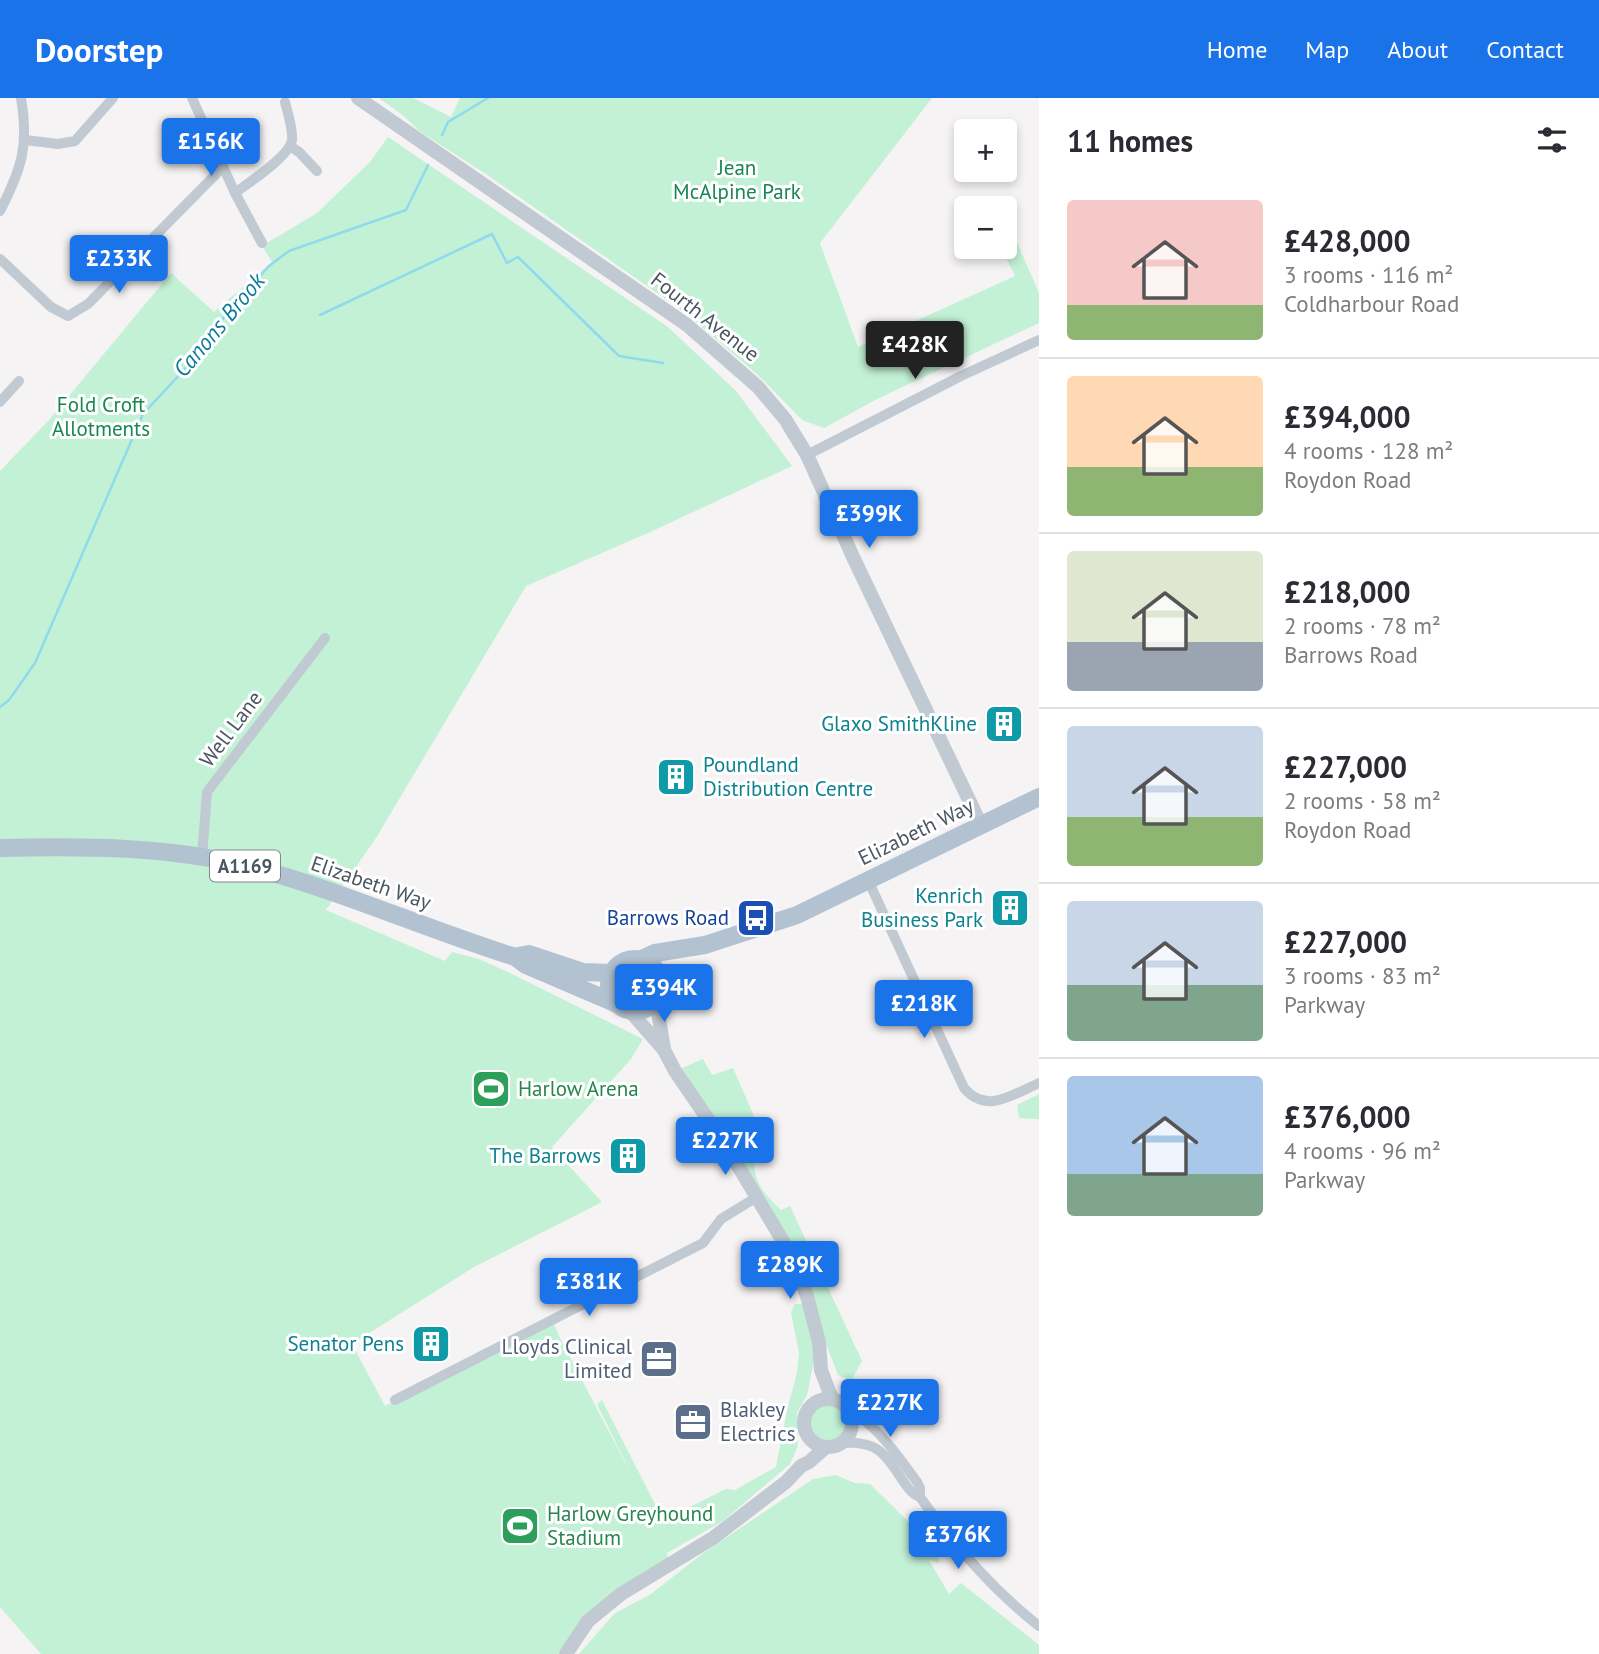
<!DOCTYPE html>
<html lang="en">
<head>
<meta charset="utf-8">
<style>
  body { margin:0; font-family:"PT Sans",sans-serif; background:#f2f2f3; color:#2b2b33; height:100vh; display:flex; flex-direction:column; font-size:26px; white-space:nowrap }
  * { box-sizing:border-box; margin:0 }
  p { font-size:23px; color:#7c7c81 }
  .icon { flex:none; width:38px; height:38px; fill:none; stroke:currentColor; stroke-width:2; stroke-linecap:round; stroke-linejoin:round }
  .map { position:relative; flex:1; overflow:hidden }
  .drawer { display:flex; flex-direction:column; background:#fff; width:560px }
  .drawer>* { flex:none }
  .tools { position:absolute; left:954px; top:21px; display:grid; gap:14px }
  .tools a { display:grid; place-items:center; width:63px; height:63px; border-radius:7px; background:#fff; box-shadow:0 4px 10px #0003; font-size:35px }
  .price { position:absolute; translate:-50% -60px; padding:0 16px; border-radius:7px; background:#1a73e8; color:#fff; font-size:23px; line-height:46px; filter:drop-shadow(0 2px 4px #0008) }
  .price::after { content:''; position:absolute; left:50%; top:42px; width:21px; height:16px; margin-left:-10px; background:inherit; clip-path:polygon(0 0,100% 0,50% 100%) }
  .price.active { background:#222; color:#fff }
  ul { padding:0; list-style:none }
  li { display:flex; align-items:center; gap:21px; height:175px; padding:0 28px }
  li+li { border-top:2px solid #e1e1e2 }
  li span { display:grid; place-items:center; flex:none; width:196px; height:140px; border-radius:7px; color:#555 }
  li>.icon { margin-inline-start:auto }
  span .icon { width:84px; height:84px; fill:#fffc; stroke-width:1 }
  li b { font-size:30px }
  h2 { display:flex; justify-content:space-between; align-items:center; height:84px; padding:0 28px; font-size:30px }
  header { display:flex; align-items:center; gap:42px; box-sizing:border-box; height:98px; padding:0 35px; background:#1a73e8; color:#fff }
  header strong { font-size:33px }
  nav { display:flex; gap:38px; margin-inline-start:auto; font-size:24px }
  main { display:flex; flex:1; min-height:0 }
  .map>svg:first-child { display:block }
  .green { fill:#c3f1d5 }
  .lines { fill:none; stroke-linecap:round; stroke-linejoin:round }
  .stream { stroke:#90daee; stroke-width:2.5 }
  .minor { stroke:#c1cad2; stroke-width:10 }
  .tertiary { stroke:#c1cad2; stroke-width:14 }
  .primary { stroke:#b3c2d1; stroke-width:18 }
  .labels { text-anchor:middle; stroke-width:6; stroke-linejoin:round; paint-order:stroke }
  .shield { fill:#fff; stroke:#808990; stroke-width:2 }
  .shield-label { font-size:19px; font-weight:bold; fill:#4a5661 }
  .park-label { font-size:21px; fill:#17864f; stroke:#fff }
  .street-label { font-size:21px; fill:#4a5661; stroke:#fff }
  .culture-label { font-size:21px; fill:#0d838f; stroke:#fff; text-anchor:end }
  .transit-label { font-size:21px; fill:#164399; stroke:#fff; text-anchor:end }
  .leisure-label { font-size:21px; fill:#27864d; stroke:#fff; text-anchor:start }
  .service-label { font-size:21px; fill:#4e5e75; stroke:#fff; text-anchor:end }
  .water-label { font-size:23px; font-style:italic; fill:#0c7c9b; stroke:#fff }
</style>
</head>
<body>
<header>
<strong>Doorstep</strong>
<nav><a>Home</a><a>Map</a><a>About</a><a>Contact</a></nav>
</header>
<main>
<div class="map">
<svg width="1039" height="1556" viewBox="0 0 1039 1556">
  <rect width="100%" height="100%" fill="#f5f3f3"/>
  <g class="green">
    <path d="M379 0H413L451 19 460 0H932L820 145 858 249 1015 178 1001 149H1004L1005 117 1039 195V225L877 301 824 330 802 322 758 277 683 213 486 76 419 33 405 19Z"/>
    <path d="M388 39 668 229 736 293 792 368 648 435 526 488 376 740 326 812 445 863 452 854 479 861 512 876 643 941 631 961 552 1049 602 1104 474 1169 352 1246 385 1308 552 1221 559 1238 633 1380 597 1306 602 1302 663 1422 726 1391 735 1392 776 1369 787 1312 797 1275 799 1255 791 1214 795 1206H805L815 1258 807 1297 797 1315 798 1348 790 1366 723 1423 667 1455 670 1466 621 1496 566 1556H41L0 1509V373L49 322 171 175 214 214 272 164 262 148 317 115 370 64Z"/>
    <circle cx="634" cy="887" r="17"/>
    <path d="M703 961 712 977 733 970 771 1057 754 1065C755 1086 766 1098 781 1112L790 1108 862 1263 851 1283 838 1277C798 1169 740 1069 682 970Z"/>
    <path d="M1039 996V1021L1019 1020 1017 1007Z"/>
    <circle cx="828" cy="1325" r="19"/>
    <path d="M836 1377 855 1385 870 1386 932 1447 940 1465 929 1462 949 1496 961 1485 1039 1547V1556H579L614 1516 651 1496 702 1456 813 1381Z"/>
  </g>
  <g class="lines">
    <g class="stream">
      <path d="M442 37 448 24 488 0"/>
      <path d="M320 217 492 136 507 165 518 159 619 258 663 265"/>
      <path d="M0 609 9 602 35 565 143 316 184 272 231 210 269 168 289 153 406 112 428 67"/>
    </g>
    <g class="minor">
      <path d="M192 0 235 95 262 145"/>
      <path d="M25 42 58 46 75 43 113 0"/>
      <path d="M290 48 299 54 317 73"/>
      <path d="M235 95C248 85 290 58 292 42 293 31 288 16 285 4"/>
      <path d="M0 113C22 70 29 48 21 0"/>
      <path d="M0 161 51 209 68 218 88 206 223 69"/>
      <path d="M0 304 19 283"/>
      <path d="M807 357 961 278 1039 242"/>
      <path d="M202 759 207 694 325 540"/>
      <path d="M868 782 964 990C987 1017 1013 996 1039 985"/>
      <path d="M395 1302 703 1145 721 1121 757 1099"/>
      <path d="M849 1312C879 1329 897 1357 917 1384L920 1390V1399"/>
      <path d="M843 1345C875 1343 884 1353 901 1380 907 1388 910 1395 920 1399 954 1447 993 1492 1039 1528"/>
    </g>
    <g class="tertiary">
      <path d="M358 0 687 227 758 289 785 321 807 357 854 461 981 727"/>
      <path d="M659 899 658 914 664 951"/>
      <path d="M630 913 664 952 675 973 725 1046 790 1155 807 1198 819 1244 821 1272 832 1301"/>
      <circle cx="828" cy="1325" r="24"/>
      <path d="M566 1556 588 1523 621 1496 713 1440 786 1384 801 1368 809 1364 825 1350"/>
    </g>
    <g class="primary">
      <path d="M0 750C87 748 174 748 259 771 346 795 429 832 515 859L526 867 617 906"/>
      <path d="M518 858 529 856 583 874 612 875"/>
      <circle cx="635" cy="887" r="26"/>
      <path d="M640 862 655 855 705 847 797 817 1039 699"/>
    </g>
  </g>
  <defs>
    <g id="building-square" transform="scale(2.0125)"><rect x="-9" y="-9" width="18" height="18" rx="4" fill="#0f9aa8" stroke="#fff"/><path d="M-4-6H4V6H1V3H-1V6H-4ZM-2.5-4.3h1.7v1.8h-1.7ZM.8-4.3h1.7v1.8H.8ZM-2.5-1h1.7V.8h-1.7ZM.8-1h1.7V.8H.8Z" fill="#fff"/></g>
    <g id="bus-square" transform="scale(2.0125)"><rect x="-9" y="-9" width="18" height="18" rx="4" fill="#1a4fb4" stroke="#fff"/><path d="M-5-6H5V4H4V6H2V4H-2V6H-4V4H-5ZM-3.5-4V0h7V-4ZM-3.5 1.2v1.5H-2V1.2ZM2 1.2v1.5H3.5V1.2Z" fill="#fff"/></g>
    <g id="stadium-square" transform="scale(2.0125)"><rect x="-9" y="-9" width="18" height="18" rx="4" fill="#2e9e5b" stroke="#fff"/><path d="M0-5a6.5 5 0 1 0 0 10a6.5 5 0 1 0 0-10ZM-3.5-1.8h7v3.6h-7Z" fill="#fff"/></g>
    <g id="office-square" transform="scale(2.0125)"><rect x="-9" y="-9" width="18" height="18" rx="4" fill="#5c6f8a" stroke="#fff"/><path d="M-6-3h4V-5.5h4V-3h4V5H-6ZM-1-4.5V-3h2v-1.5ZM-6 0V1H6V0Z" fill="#fff"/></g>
  </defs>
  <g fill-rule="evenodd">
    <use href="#building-square" x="1004" y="626"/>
    <use href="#building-square" x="676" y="679"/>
    <use href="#building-square" x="1010" y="810"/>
    <use href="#bus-square" x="756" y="820"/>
    <use href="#stadium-square" x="491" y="991"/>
    <use href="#building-square" x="628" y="1058"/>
    <use href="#building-square" x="431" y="1246"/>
    <use href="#office-square" x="659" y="1261"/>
    <use href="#office-square" x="693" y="1324"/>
    <use href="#stadium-square" x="520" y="1428"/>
  </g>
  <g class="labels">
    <rect class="shield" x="210" y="752.5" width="70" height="31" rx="5"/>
    <g class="shield-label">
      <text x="245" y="775">A1169</text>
    </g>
    <g class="park-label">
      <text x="737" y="77">Jean<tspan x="737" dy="24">McAlpine Park</tspan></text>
      <text x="101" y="314">Fold Croft<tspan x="101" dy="24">Allotments</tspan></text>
    </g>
    <g class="street-label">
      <text transform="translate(705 219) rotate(38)" y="7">Fourth Avenue</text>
      <text transform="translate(231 631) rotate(-53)" y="7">Well Lane</text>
      <text transform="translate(916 734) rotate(-26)" y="7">Elizabeth Way</text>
      <text transform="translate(371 785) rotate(19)" y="7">Elizabeth Way</text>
    </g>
    <g class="culture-label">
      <text x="977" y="633">Glaxo SmithKline</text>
      <text x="703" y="674" text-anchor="start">Poundland<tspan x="703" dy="24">Distribution Centre</tspan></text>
      <text x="983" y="805">Kenrich<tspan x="983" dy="24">Business Park</tspan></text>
      <text x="601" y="1065">The Barrows</text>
      <text x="404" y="1253">Senator Pens</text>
    </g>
    <g class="transit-label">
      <text x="729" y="827">Barrows Road</text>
    </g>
    <g class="leisure-label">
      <text x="518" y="998">Harlow Arena</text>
      <text x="547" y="1423">Harlow Greyhound<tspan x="547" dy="24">Stadium</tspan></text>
    </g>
    <g class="service-label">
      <text x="632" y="1256">Lloyds Clinical<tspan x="632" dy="24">Limited</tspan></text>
      <text x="720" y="1319" text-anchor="start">Blakley<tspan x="720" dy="24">Electrics</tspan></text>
    </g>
    <g class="water-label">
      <text transform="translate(219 227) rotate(-50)" y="8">Canons Brook</text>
    </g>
  </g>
</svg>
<div class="tools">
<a>+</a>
<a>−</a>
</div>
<b class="price" style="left:211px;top:80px">£156K</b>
<b class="price" style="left:119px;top:197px">£233K</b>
<b class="price active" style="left:915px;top:283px">£428K</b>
<b class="price" style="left:869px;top:452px">£399K</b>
<b class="price" style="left:664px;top:926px">£394K</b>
<b class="price" style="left:924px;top:942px">£218K</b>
<b class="price" style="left:725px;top:1079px">£227K</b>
<b class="price" style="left:790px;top:1203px">£289K</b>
<b class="price" style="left:589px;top:1220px">£381K</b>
<b class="price" style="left:890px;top:1341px">£227K</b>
<b class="price" style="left:958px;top:1473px">£376K</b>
</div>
<section class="drawer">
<h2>11 homes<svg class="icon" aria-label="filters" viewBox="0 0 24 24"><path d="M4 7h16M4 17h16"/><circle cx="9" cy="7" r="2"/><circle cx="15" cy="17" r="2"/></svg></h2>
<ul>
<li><span style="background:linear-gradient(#f6c9c9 75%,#8fb573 0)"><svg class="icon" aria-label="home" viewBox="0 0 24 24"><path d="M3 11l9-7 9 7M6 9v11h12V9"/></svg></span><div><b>£428,000</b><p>3 rooms · 116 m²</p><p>Coldharbour Road</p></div></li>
<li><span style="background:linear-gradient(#ffd9b3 65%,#8fb573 0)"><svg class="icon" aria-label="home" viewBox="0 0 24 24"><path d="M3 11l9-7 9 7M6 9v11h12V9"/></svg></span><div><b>£394,000</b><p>4 rooms · 128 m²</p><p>Roydon Road</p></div></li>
<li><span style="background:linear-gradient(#dfe7d0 65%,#9aa5b1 0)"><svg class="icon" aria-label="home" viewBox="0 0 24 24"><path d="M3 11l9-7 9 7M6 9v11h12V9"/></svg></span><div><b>£218,000</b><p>2 rooms · 78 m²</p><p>Barrows Road</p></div></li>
<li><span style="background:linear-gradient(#c9d6e8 65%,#8fb573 0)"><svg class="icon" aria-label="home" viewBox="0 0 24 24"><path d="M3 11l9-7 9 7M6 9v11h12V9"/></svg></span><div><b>£227,000</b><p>2 rooms · 58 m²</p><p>Roydon Road</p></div></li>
<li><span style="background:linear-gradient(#c9d6e8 60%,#7fa58c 0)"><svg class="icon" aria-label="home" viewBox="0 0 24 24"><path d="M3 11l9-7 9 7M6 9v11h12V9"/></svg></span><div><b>£227,000</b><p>3 rooms · 83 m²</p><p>Parkway</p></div></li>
<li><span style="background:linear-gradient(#a9c7e8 70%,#7fa58c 0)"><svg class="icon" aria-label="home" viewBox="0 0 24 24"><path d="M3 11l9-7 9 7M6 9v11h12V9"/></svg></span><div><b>£376,000</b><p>4 rooms · 96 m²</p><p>Parkway</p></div></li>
</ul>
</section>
</main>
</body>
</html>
